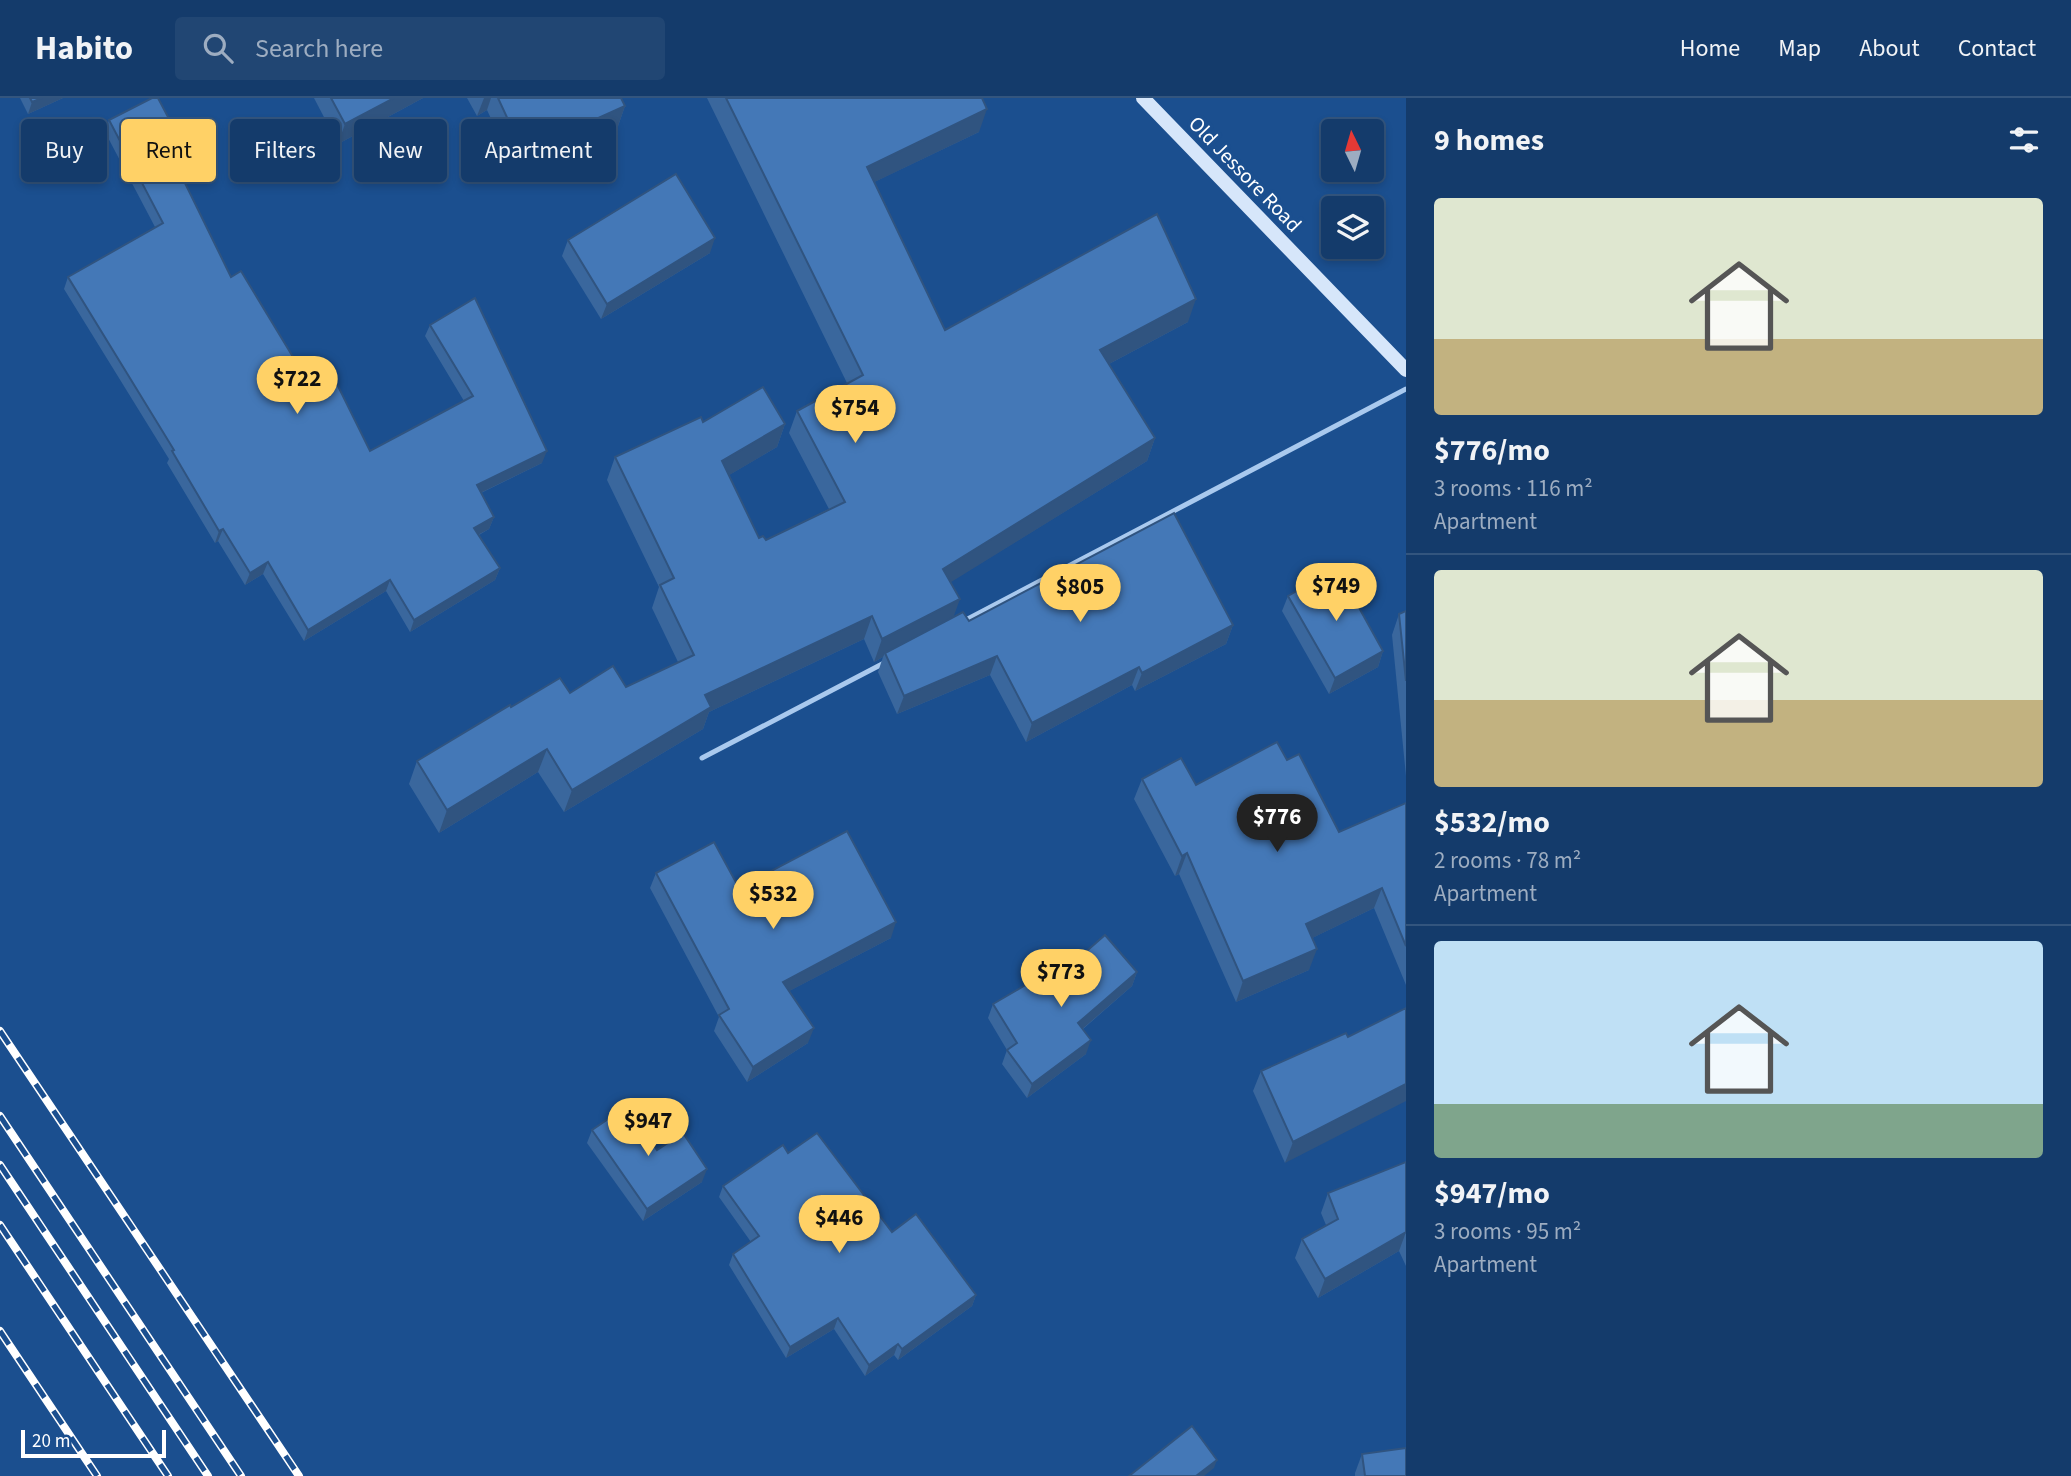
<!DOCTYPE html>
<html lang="en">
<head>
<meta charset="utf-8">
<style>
  body { margin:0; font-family:"Source Sans 3",sans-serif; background:#214673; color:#f1f3f6; height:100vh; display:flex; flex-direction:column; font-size:26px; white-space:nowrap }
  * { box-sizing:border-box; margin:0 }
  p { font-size:23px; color:#9dadc1 }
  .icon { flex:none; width:38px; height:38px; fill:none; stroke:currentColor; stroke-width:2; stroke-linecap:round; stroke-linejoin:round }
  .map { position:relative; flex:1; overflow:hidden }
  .sheet { display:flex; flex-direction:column; background:#143b6b; width:665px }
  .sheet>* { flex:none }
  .hud { position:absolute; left:21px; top:21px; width:665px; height:63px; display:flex; gap:14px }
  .needle { width:46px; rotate:355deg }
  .fabs { position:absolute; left:1321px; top:21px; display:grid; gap:14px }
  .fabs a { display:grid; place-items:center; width:63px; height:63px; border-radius:7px; background:#143b6b; box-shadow:0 4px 10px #0003,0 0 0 2px #33557e; font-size:35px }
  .scale { position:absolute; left:21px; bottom:18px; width:145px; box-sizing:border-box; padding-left:7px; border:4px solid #fff; border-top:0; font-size:19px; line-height:24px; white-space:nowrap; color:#fff; -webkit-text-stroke:5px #1b4f8f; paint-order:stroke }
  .price { position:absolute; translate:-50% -60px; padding:0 16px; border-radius:24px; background:#ffd166; color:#111; font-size:23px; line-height:46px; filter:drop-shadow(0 2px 4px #0008) }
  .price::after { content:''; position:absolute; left:50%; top:42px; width:21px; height:16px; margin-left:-10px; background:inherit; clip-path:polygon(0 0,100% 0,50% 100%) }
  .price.selected { background:#222; color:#fff }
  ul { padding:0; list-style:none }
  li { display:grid; align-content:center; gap:14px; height:371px; padding:0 28px }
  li+li { border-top:2px solid #33557e }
  li span { display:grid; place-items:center; height:217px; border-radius:7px; color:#555 }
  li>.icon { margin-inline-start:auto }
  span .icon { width:126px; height:126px; fill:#fffc; stroke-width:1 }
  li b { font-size:30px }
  h2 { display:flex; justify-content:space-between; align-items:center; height:84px; padding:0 28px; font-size:30px }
  .chip { padding:0 24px; border-radius:7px; background:#143b6b; box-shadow:0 4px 10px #0003,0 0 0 2px #33557e; font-size:24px; line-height:63px }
  .chip.selected { background:#ffd166; color:#111 }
  header { display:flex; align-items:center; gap:42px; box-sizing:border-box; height:98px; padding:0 35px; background:#143b6b; border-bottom:2px solid #33557e }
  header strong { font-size:33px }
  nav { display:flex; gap:38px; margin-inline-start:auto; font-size:24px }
  .search { width:490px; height:63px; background:#214673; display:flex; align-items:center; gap:18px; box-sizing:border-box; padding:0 24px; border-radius:7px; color:#9dadc1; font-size:26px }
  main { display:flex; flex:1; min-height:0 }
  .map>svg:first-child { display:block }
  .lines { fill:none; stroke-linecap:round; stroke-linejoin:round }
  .service { stroke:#a9c9ee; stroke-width:5 }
  .secondary { stroke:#d6e6fa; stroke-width:14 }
  .rail-casing { stroke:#fff; stroke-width:8 }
  .rail { stroke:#1b4f8f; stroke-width:5; stroke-dasharray:16; stroke-linecap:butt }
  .wall { fill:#3a679d }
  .shaded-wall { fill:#305480 }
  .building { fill:#4478b7; stroke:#305480; stroke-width:2 }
  .labels { text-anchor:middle; stroke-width:7; stroke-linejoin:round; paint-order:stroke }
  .street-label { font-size:21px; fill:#fff; stroke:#1b4f8f }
</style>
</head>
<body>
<header>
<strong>Habito</strong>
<div class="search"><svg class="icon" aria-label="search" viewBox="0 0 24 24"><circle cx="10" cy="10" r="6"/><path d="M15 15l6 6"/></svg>Search here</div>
<nav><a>Home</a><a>Map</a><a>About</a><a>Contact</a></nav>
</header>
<main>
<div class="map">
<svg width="1406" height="1378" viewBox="0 0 1406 1378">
  <rect width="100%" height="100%" fill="#1b4f8f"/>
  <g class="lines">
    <g class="service">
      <path d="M962 524 1406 291"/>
      <path d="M702 660 886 564"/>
    </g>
    <path class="secondary" d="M1143 0 1406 272"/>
    <g class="rail-casing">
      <g id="rail">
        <path d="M0 933 299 1378"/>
        <path d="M0 1018 241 1378"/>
        <path d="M0 1067 208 1378"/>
        <path d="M0 1127 168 1378"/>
        <path d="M0 1233 97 1378"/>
      </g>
    </g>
    <use href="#rail" class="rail"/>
  </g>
  <g class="wall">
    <path d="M20 0H63L28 16Z"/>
    <path d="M314 0H423L338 46Z"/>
    <path d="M467 0H621L625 8 618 28 516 74 487 12 477 18Z"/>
    <path d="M707 0H982L979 34 874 84 945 232 1188 224 1109 266 1155 340 1147 363 950 484 953 519 969 523 1233 527 1226 546 1135 593 1132 587 1026 644 990 577 897 616 878 574 883 559 874 564 864 541 709 614 703 631 564 714 538 674 439 735 409 686 417 663 511 609 570 595 626 589 678 564 652 510 659 489 607 382 615 359 703 324 785 326 777 349 729 377 759 440 766 442 829 411 789 335 797 313 847 285Z"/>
    <path d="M109 22 195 70 191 81 185 85 231 179 316 297 370 353 464 303 425 238 430 227 542 365 481 395 494 419 489 431 479 437 500 470 495 482 410 534 386 493 304 543 263 476 245 487 218 443 215 445 167 365 169 361 64 191 68 179 155 129 105 34Z"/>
    <path d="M568 142 710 155 601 221 562 158Z"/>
    <path d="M1288 498 1383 553 1378 569 1329 596 1282 513Z"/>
    <path d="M1406 513V678L1392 537 1399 516Z"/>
    <path d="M1287 662 1339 734 1406 705V887L1374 810 1312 840 1309 872 1236 904 1179 776 1175 778 1134 701 1142 681 1196 687Z"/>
    <path d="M656 775 739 790 891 840 789 893 808 945 747 984 714 933 719 919 650 790Z"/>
    <path d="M1137 874 1132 888 1083 931 1086 956 1027 1000 1002 966 1007 952 988 920 993 906 1041 893Z"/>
    <path d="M1348 939 1285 1065 1253 993 1261 973Z"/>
    <path d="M592 1032 657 1052 702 1084 643 1123 587 1045Z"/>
    <path d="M788 1055 976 1197 972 1208 898 1262 894 1257 865 1278 834 1231 786 1260 729 1167 733 1156 751 1144 719 1099 723 1088Z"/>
    <path d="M1406 1064V1168L1399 1153 1318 1200 1295 1160 1302 1141 1326 1127 1321 1115 1328 1095Z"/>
    <path d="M1362 1356 1406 1378H1355V1375Z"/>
  </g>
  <g class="shaded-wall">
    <path d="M42 0H63L28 16 32 4Z"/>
    <path d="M394 0H423L338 46 345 26Z"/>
    <path d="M484 0H491L487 12 477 18Z"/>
    <path d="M625 8 618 28 516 74 523 54Z"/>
    <path d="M987 11 979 34 858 92 867 69Z"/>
    <path d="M195 70 191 81 177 89 181 77Z"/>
    <path d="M715 140 710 155 601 221 607 206Z"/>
    <path d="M1196 201 1188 224 1092 275 1100 252Z"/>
    <path d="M785 326 777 349 714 386 722 363Z"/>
    <path d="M1155 340 1147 363 935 494 943 471Z"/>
    <path d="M547 353 542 365 472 399 477 387Z"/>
    <path d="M494 419 489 431 470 441 474 430Z"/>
    <path d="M223 431 218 443 215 445 219 433Z"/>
    <path d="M268 464 263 476 245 487 250 475Z"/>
    <path d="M500 470 495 482 410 534 414 522Z"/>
    <path d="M390 482 386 493 304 543 308 532Z"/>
    <path d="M960 501 952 523 885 555 883 559 874 564 882 541Z"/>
    <path d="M872 518 864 541 709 614 703 631 564 714 572 692 705 597Z"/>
    <path d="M1233 527 1226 546 1135 593 1142 575Z"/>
    <path d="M1383 553 1378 569 1329 596 1335 580Z"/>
    <path d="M997 558 990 577 897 616 904 598Z"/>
    <path d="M1139 569 1132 587 1026 644 1032 625Z"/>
    <path d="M547 651 538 674 439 735 447 712Z"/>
    <path d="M1187 755 1179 776 1175 778 1182 758Z"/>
    <path d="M1382 790 1374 810 1298 847 1306 826Z"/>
    <path d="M896 824 891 840 778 899 783 884Z"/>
    <path d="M1317 851 1309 872 1236 904 1243 883Z"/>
    <path d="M1137 874 1132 888 1073 939 1078 925Z"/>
    <path d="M814 930 808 945 747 984 753 969Z"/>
    <path d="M1091 942 1086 956 1027 1000 1032 986Z"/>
    <path d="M1406 986V1003L1285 1065 1293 1044Z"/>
    <path d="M707 1071 702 1084 643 1123 647 1111Z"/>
    <path d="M1406 1134 1399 1153 1318 1200 1325 1181Z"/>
    <path d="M976 1197 972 1208 898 1262 902 1251Z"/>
    <path d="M838 1220 834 1231 786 1260 790 1249Z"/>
    <path d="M898 1246 894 1257 865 1278 869 1267Z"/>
    <path d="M1217 1362 1214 1370 1204 1378H1196Z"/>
  </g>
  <g class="building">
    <path d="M30 0H42L32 4Z"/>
    <path d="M152 0H158L195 70 181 77 231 179 241 173 316 297 337 286 370 353 473 298 430 227 475 200 547 353 477 387 494 419 474 430 500 470 414 522 390 482 308 532 268 464 250 475 223 431 219 433 172 353 174 352 68 179 163 125 109 22Z"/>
    <path d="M331 0H394L345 26Z"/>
    <path d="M498 0H621L625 8 523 54Z"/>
    <path d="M726 0H982L987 11 867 69 945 232 1157 116 1196 201 1100 252 1155 340 943 471 960 501 882 541 872 518 705 597 711 609 572 692 547 651 447 712 417 663 510 607 511 609 560 580 570 595 613 568 626 589 694 557 660 487 674 480 615 359 701 319 703 324 763 289 785 326 722 363 759 440 763 438 766 442 845 404 797 313 863 277Z"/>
    <path d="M676 76 715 140 607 206 568 142Z"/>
    <path d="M1174 415 1233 527 1142 575 1139 569 1032 625 997 558 904 598 885 555 963 514 969 523Z"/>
    <path d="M1337 470 1383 553 1335 580 1288 498Z"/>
    <path d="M1406 513V583L1399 516Z"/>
    <path d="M1277 644 1287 662 1299 656 1339 734 1406 705V848L1382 790 1306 826 1317 851 1243 883 1187 755 1182 758 1142 681 1181 660 1196 687Z"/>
    <path d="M847 733 896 824 783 884 814 930 753 969 719 917 729 911 656 775 714 744 739 790Z"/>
    <path d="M1105 837 1137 874 1078 925 1091 942 1032 986 1007 952 1017 945 993 906 1034 882 1041 893Z"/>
    <path d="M1406 910V986L1293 1044 1261 973 1346 935 1348 939Z"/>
    <path d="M629 1007 657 1052 683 1035 707 1071 647 1111 592 1032Z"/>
    <path d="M817 1035 892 1134 916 1116 976 1197 902 1251 898 1246 869 1267 838 1220 790 1249 733 1156 759 1138 723 1088 783 1047 788 1055Z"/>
    <path d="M1406 1064V1134L1325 1181 1302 1141 1338 1121 1328 1095Z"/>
    <path d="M1192 1328 1217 1362 1196 1378H1129Z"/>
    <path d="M1406 1350V1378H1365L1362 1356Z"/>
  </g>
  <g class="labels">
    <g class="street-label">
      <text transform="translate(1245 76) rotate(46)" y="7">Old Jessore Road</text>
    </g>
  </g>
</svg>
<div class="fabs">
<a><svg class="needle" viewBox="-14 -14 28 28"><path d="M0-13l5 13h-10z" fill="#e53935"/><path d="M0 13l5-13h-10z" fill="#9dadc1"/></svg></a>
<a><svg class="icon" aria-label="layers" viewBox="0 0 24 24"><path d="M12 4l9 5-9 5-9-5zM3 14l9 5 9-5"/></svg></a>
</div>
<div class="scale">20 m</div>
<b class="price" style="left:297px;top:318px">$722</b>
<b class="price" style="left:855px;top:347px">$754</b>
<b class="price" style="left:1336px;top:525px">$749</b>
<b class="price" style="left:1080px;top:526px">$805</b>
<b class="price selected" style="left:1277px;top:756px">$776</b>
<b class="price" style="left:773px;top:833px">$532</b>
<b class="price" style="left:1061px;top:911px">$773</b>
<b class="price" style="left:648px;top:1060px">$947</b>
<b class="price" style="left:839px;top:1157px">$446</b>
<div class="hud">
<a class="chip">Buy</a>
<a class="chip selected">Rent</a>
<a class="chip">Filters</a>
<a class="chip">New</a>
<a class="chip">Apartment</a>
</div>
</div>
<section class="sheet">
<h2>9 homes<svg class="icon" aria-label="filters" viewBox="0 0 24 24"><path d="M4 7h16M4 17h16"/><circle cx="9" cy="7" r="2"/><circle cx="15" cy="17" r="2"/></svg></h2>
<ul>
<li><span style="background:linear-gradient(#dfe7d0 65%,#c2b280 0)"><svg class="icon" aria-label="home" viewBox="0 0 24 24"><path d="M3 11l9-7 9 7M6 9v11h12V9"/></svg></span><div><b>$776/mo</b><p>3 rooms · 116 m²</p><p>Apartment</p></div></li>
<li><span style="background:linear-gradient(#dfe7d0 60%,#c2b280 0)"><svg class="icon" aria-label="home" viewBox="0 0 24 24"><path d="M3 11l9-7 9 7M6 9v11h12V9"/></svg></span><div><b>$532/mo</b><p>2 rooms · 78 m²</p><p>Apartment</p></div></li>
<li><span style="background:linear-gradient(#bfe0f5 75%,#7fa58c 0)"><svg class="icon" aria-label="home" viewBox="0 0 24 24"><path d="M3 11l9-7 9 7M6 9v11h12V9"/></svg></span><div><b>$947/mo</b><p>3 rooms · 95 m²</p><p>Apartment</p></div></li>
</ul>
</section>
</main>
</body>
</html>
